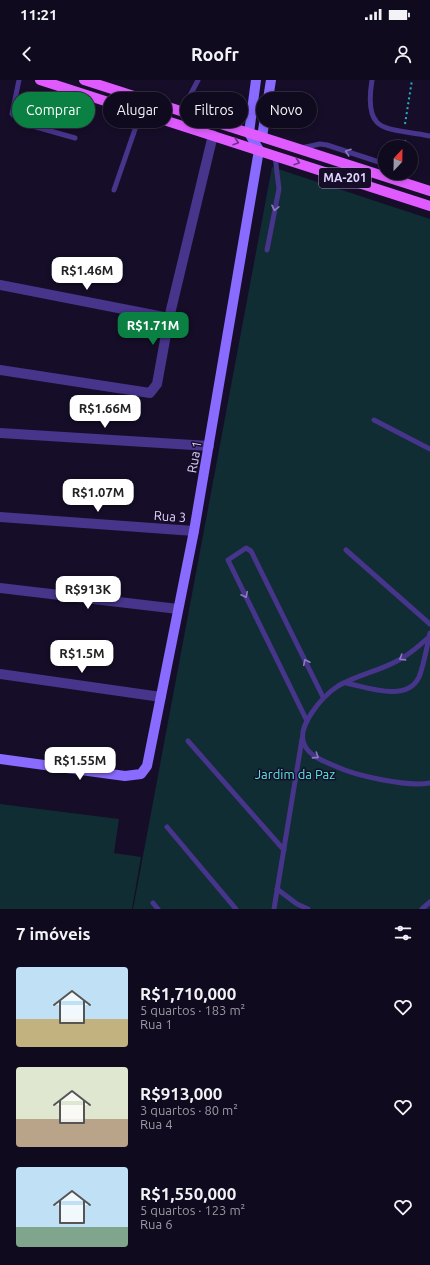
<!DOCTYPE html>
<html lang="pt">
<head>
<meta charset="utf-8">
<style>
  body { margin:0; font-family:Ubuntu,sans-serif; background:#191327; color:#f1f3f6; height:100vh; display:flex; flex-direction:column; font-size:15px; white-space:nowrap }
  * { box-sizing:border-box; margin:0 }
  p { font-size:13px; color:#9c9aa4 }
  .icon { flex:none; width:22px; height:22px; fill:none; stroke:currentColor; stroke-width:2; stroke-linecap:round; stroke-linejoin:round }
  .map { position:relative; height:829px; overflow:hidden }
  .side { display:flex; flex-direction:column; background:#100a1e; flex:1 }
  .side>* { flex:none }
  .hud { position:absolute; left:12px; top:12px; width:406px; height:36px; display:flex; gap:8px }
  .needle { width:26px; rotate:22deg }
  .controls { position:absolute; left:378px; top:60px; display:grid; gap:8px }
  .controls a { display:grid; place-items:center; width:40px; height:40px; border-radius:50%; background:#100a1e; box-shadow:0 2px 6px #0003,0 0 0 1px #302b3c; font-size:20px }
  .price { position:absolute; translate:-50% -34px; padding:0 9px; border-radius:8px; background:#fff; color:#222; font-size:13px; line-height:26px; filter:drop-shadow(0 1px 2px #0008) }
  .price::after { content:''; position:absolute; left:50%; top:24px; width:12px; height:9px; margin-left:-6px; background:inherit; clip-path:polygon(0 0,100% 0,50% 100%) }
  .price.selected { background:#0b8043; color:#fff }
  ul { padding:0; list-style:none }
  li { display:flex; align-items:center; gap:12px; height:100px; padding:0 16px }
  li span { display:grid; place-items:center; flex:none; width:112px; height:80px; border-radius:4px; color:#555 }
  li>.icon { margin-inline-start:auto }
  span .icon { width:48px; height:48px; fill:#fffc; stroke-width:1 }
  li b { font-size:17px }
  h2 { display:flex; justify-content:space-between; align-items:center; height:48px; padding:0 16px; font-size:17px }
  .chip { padding:0 14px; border-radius:18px; background:#100a1e; box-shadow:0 2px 6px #0003,0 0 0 1px #302b3c; font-size:14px; line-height:36px }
  .chip.selected { background:#0b8043; color:#fff }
  .status { display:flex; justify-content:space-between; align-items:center; height:28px; padding:0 20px; background:#100a1e; direction:ltr }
  .status svg { height:11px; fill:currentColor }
  header { display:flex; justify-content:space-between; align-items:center; height:52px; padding:0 16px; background:#100a1e; font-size:18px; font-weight:700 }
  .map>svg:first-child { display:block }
  .green { fill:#0f2d32 }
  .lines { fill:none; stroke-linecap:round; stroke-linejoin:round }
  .path { stroke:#24b0c3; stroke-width:2; stroke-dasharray:2 3; stroke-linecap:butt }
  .lane { stroke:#47348b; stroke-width:5 }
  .street { stroke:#47348b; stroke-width:10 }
  .secondary { stroke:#896bff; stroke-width:10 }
  .primary { stroke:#df5bff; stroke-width:10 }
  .oneway { stroke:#703089 }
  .oneway2 { stroke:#8c7cbf }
  .labels { text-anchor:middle; stroke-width:3; stroke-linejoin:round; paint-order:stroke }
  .shield { fill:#160d28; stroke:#a498be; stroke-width:1 }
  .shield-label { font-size:12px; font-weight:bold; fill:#e1d4ff }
  .street-label { font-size:13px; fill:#e1d4ff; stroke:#160d28 }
  .park-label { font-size:13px; fill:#54ebe0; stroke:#160d28 }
</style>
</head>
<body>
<div class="status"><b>11:21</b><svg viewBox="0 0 49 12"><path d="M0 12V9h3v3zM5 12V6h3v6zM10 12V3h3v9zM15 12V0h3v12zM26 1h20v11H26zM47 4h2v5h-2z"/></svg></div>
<header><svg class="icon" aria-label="back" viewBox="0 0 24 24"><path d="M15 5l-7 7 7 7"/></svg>Roofr<svg class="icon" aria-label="person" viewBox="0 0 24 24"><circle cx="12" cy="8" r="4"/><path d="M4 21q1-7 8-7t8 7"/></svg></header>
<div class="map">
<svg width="430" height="829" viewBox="0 0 430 829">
  <rect width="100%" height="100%" fill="#160d28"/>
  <g class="green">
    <path d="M272 87 430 139V829H133Z"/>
    <path d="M0 724 119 739 114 773 141 777 132 829H0Z"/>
  </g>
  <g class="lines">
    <g class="path">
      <path d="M405 44 412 0"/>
      <path d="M405 60 406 67"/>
    </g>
    <g class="lane">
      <path d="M19 0 12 34 22 43 75 58"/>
      <path d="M372 0C363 56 387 47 430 56"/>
      <path d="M182 31 198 0"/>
      <path d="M301 68 320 64 327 65 385 84"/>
      <path d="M398 93 406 101"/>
      <path d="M114 110 141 32"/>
      <path d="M267 170 279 109 275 76"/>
      <path d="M374 340 430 369"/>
      <path d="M346 470 430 544"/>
      <path d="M430 553 429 557C419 566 409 575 397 581 379 591 357 595 338 606 324 615 294 647 305 666 310 676 325 682 335 686 356 696 407 707 430 703"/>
      <path d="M346 603C366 607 407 623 419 597 424 585 426 570 429 558"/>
      <path d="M307 641 228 480 246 468 251 471 323 617"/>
      <path d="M188 661 284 770"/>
      <path d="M167 747 236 829"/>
      <path d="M277 809 297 824 308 829"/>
      <path d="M153 823 158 829"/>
      <path d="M274 829 302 659"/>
      <path d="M422 829 430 822"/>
    </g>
    <g class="street">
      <path d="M0 205 169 238"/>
      <path d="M0 290 150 313 157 304 169 238 213 55"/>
      <path d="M0 353 209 366"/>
      <path d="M0 437 194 451"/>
      <path d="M0 508 178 529"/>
      <path d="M0 594 161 617"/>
    </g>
    <g class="secondary">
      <path d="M262 57 271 0"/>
      <path d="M0 679 125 696 141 694 147 686 194 451 259 70 249 53 256 0"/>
    </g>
    <g class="primary">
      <path d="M40 0 430 126"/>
      <path d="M84 0 430 111"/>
    </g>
  </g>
  <defs><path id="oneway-chevron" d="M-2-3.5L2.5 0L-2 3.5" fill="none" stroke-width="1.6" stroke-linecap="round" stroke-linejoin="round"/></defs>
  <g class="oneway">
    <use href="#oneway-chevron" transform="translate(236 62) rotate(18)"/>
    <use href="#oneway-chevron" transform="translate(297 82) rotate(18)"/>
  </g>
  <g class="oneway2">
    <use href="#oneway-chevron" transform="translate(348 72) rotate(-162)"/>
    <use href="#oneway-chevron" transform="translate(275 128) rotate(102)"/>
    <use href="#oneway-chevron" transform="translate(245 515) rotate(64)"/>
    <use href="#oneway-chevron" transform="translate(402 578) rotate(148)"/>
    <use href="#oneway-chevron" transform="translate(306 582) rotate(-116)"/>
    <use href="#oneway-chevron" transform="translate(316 676) rotate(33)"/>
  </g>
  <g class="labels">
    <rect class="shield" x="319" y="88" width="52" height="20" rx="3"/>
    <g class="shield-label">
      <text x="345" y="102">MA-201</text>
    </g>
    <g class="street-label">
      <text transform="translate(194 377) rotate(-80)" y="5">Rua 1</text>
      <text transform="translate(170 436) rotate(4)" y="5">Rua 3</text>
    </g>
    <g class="park-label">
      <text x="295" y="699">Jardim da Paz</text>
    </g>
  </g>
</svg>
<div class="controls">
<a><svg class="needle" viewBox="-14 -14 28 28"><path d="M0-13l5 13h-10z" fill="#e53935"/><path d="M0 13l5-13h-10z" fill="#9c9aa4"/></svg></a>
</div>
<b class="price" style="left:87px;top:211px">R$1.46M</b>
<b class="price selected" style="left:153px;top:266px">R$1.71M</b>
<b class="price" style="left:105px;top:349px">R$1.66M</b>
<b class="price" style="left:98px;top:433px">R$1.07M</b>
<b class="price" style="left:88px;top:530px">R$913K</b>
<b class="price" style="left:82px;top:594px">R$1.5M</b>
<b class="price" style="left:80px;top:701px">R$1.55M</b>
<div class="hud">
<a class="chip selected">Comprar</a>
<a class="chip">Alugar</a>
<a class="chip">Filtros</a>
<a class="chip">Novo</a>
</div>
</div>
<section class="side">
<h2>7 imóveis<svg class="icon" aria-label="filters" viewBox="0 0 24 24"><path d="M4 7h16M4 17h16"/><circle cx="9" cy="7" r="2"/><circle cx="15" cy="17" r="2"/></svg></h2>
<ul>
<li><span style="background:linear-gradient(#bfe0f5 65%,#c2b280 0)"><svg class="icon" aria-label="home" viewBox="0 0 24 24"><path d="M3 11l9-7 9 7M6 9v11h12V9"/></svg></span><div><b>R$1,710,000</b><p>5 quartos · 183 m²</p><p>Rua 1</p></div><svg class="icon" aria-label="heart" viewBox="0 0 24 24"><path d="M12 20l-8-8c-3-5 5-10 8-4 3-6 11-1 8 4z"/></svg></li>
<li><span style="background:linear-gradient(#dfe7d0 65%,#b9a48a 0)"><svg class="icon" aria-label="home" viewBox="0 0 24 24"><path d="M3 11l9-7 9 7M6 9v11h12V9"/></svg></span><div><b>R$913,000</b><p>3 quartos · 80 m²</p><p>Rua 4</p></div><svg class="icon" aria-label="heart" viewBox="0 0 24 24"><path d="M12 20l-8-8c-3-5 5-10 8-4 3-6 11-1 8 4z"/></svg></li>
<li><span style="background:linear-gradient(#bfe0f5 75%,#7fa58c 0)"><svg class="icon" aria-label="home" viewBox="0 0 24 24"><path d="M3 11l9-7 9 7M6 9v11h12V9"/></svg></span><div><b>R$1,550,000</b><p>5 quartos · 123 m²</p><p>Rua 6</p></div><svg class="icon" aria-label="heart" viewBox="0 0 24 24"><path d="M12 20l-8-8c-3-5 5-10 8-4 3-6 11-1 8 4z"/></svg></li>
</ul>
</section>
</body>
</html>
